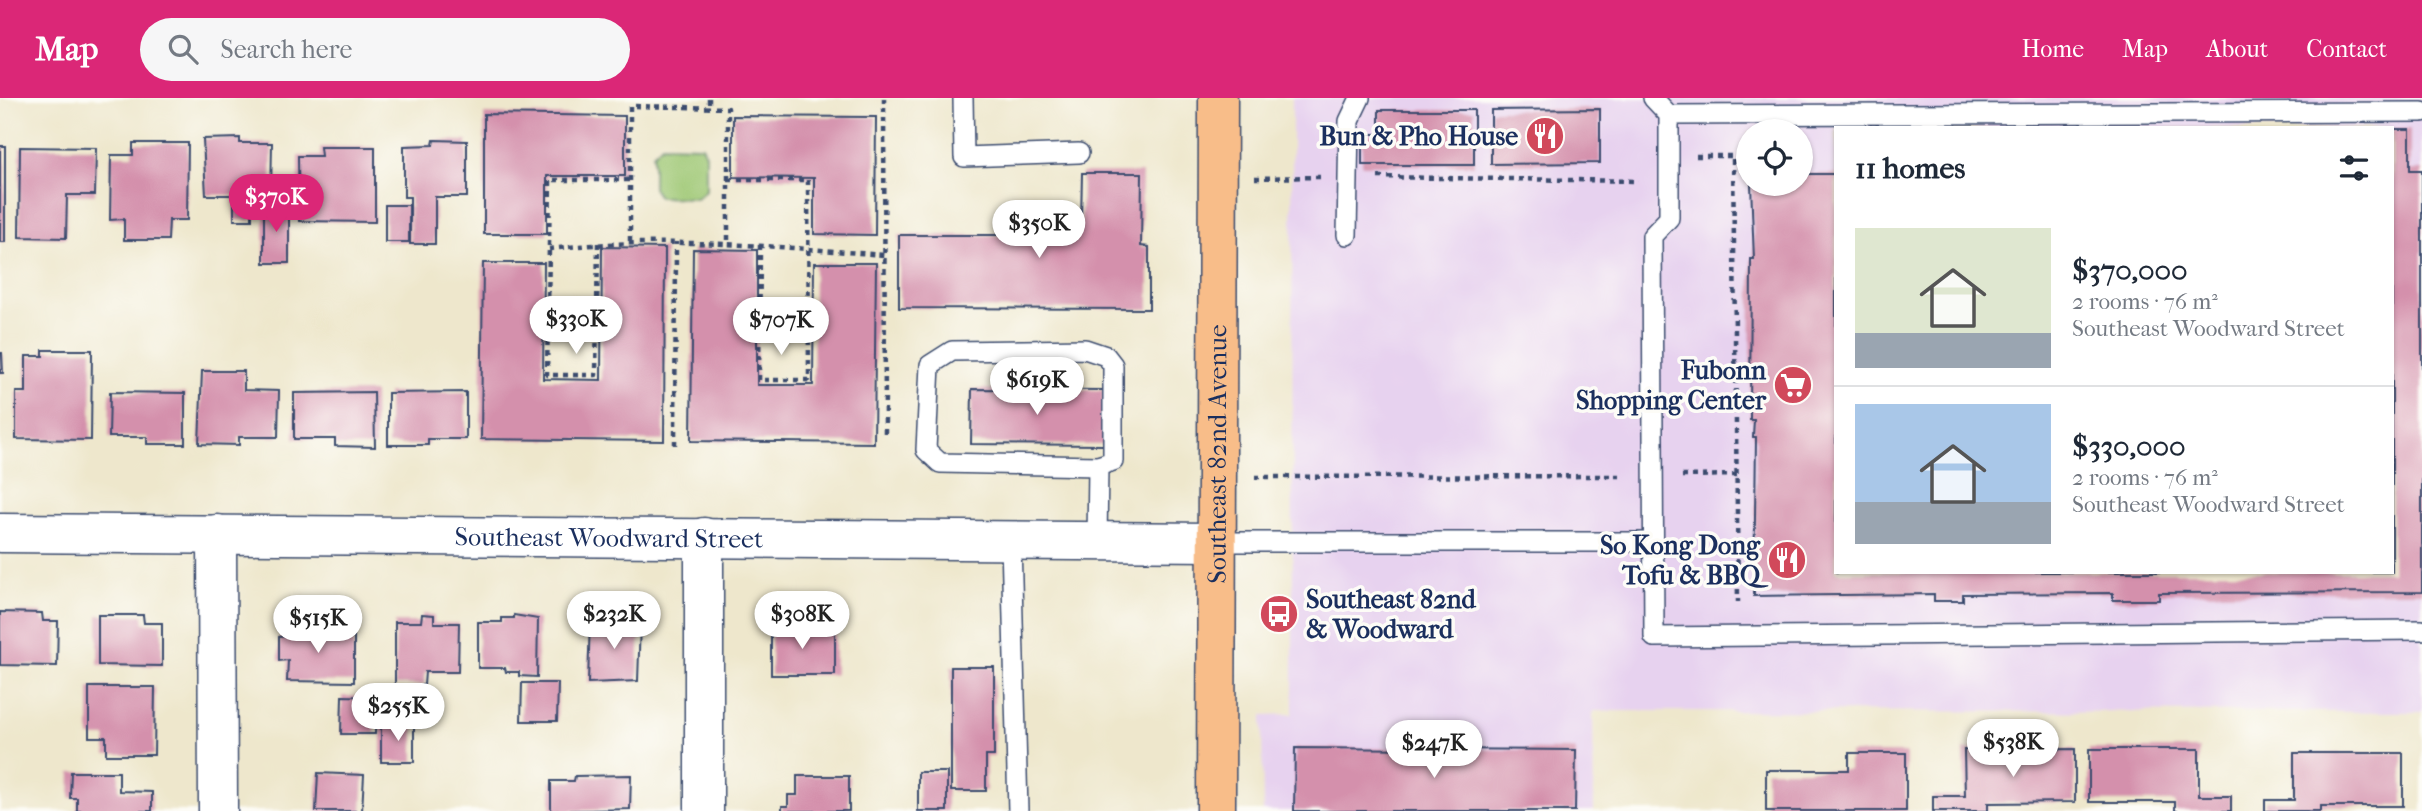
<!DOCTYPE html>
<html lang="en">
<head>
<meta charset="utf-8">
<style>
  body { margin:0; font-family:"IM FELL French Canon",serif; background:#f6f6f7; color:#1f2937; height:100vh; display:flex; flex-direction:column; font-size:26px; white-space:nowrap }
  * { box-sizing:border-box; margin:0 }
  p { font-size:23px; color:#747a83 }
  .icon { flex:none; width:38px; height:38px; fill:none; stroke:currentColor; stroke-width:2; stroke-linecap:round; stroke-linejoin:round }
  .map { position:relative; flex:1; overflow:hidden }
  .panel { position:absolute; left:1834px; top:28px; width:560px; height:448px; display:flex; flex-direction:column; background:#fff; border-radius:0px; box-shadow:0 2px 5px #0004 }
  .panel>* { flex:none }
  .controls { position:absolute; left:1736px; top:21px; display:grid; gap:14px }
  .controls a { display:grid; place-items:center; width:77px; height:77px; border-radius:50%; background:#fff; box-shadow:0 2px 5px #0004; font-size:35px }
  .price { position:absolute; translate:-50% -60px; padding:0 16px; border-radius:24px; background:#fff; color:#222; font-size:23px; line-height:46px; filter:drop-shadow(0 2px 4px #0008) }
  .price::after { content:''; position:absolute; left:50%; top:42px; width:21px; height:16px; margin-left:-10px; background:inherit; clip-path:polygon(0 0,100% 0,50% 100%) }
  .price.active { background:#db2777; color:#fff }
  ul { padding:0; list-style:none }
  li { display:flex; align-items:center; gap:21px; height:175px; padding:0 21px }
  li+li { border-top:2px solid #e0e1e3 }
  li span { display:grid; place-items:center; flex:none; width:196px; height:140px; border-radius:0px; color:#555 }
  li>.icon { margin-inline-start:auto }
  span .icon { width:84px; height:84px; fill:#fffc; stroke-width:1 }
  li b { font-size:30px }
  h2 { display:flex; justify-content:space-between; align-items:center; height:84px; padding:0 21px; font-size:30px }
  header { display:flex; align-items:center; gap:42px; box-sizing:border-box; height:98px; padding:0 35px; background:#db2777; color:#fff }
  header strong { font-size:33px }
  nav { display:flex; gap:38px; margin-inline-start:auto; font-size:24px }
  .search { width:490px; height:63px; background:#f6f6f7; display:flex; align-items:center; gap:18px; box-sizing:border-box; padding:0 24px; border-radius:38px; color:#747a83; font-size:26px }
  .map>svg:first-child { display:block }
  .built { fill:#e7d2ef; fill-rule:evenodd }
  .green { fill:#9ec773; stroke:#5c7b68; stroke-width:2 }
  .building { fill:#d490ac }
  .lines { fill:none; stroke-linecap:round; stroke-linejoin:round }
  .service-casing { stroke:#3b4b6e; stroke-width:22 }
  .minor-casing { stroke:#3b4b6e; stroke-width:41 }
  .primary-casing { stroke:#3b4b6e; stroke-width:41 }
  .path { stroke:#3b4b6e; stroke-width:4.5; stroke-dasharray:5 5; stroke-linecap:butt }
  .service { stroke:#fff; stroke-width:19 }
  .minor { stroke:#fff; stroke-width:38 }
  .primary { stroke:#f8bd89; stroke-width:38 }
  .labels { text-anchor:middle; stroke-width:7; stroke-linejoin:round; paint-order:stroke }
  .poi-label { font-size:26px; font-weight:bold; fill:#1b2f5e; stroke:#fdfcf7; text-anchor:end }
  .street-label { font-size:26px; fill:#1b2f5e; stroke:#fdfcf7 }
</style>
</head>
<body>
<header>
<strong>Map</strong>
<div class="search"><svg class="icon" aria-label="search" viewBox="0 0 24 24"><circle cx="10" cy="10" r="6"/><path d="M15 15l6 6"/></svg>Search here</div>
<nav><a>Home</a><a>Map</a><a>About</a><a>Contact</a></nav>
</header>
<div class="map">
<svg width="2422" height="713" viewBox="0 0 2422 713">
  <rect width="100%" height="100%" fill="#fdfcf7"/>
  <filter id="ink" filterUnits="userSpaceOnUse"><feTurbulence type="fractalNoise" baseFrequency=".0143" numOctaves="2"/><feDisplacementMap in="SourceGraphic" scale="14" xChannelSelector="R" yChannelSelector="G"/><feConvolveMatrix kernelMatrix="1 2 1 2 8 2 1 2 1" color-interpolation-filters="sRGB"/></filter>
  <filter id="wash" filterUnits="userSpaceOnUse"><feTurbulence type="fractalNoise" baseFrequency=".00686" numOctaves="4" result="noise"/><feDisplacementMap in="SourceGraphic" scale="28" xChannelSelector="R" yChannelSelector="G"/><feGaussianBlur stdDeviation="1.57" result="paint"/><feColorMatrix in="noise" values="0 0 0 0 0 0 0 0 0 0 0 0 0 0 0 0 0 1.4 0 .05"/><feComposite in="paint" operator="in"/></filter>
  <g filter="url(#wash)">
    <rect width="100%" height="100%" fill="#eee7cc"/>
    <path class="built" d="M1292 0H2422V614L1593 613 1594 713H1263L1262 617 1293 616ZM1836 30H2392V474H1836ZM1748 33H1801V86H1748Z"/>
    <path class="green" d="M662 47 702 48 706 56V92L697 100 659 99 653 90V56Z"/>
    <g id="blocks">
      <g class="building">
        <path d="M1600 11V65L1491 66V12Z"/>
        <path d="M1379 12H1474V67H1362V36H1379Z"/>
        <path d="M484 16 625 18V78H547V136H484Z"/>
        <path d="M733 18 876 19 875 137 814 136V80L733 79Z"/>
        <path d="M2392 31H2410V72H2422V494L2159 495V502H2113V495L1963 496V503H1934V496L1754 498 1756 339H1753L1754 322H1750L1751 161H1754L1751 86H1801V76H1836V474H2392Z"/>
        <path d="M240 40V45H272L271 96 252 97V122H234V97H206L203 41Z"/>
        <path d="M434 42 467 43V99H435V146H410V99H404V48L433 47Z"/>
        <path d="M133 45H188L187 122H169L168 142H124V121L110 122 111 57H133Z"/>
        <rect x="0" y="48" width="5" height="96"/>
        <path d="M20 49 96 50 95 97H67L66 140 19 139Z"/>
        <path d="M320 49H375V124L299 123 298 58H321Z"/>
        <path d="M1082 75H1142L1141 148 1149 149V211L899 210V137H1075V124H1081Z"/>
        <path d="M264 106 289 107V165H264Z"/>
        <rect x="385" y="107" width="24" height="37"/>
        <path d="M602 149 665 150 664 343 481 341 483 165H544L543 281 601 282Z"/>
        <path d="M693 151 757 152V287H813L814 165H876L874 345 691 343Z"/>
        <path d="M43 252H92L91 342 16 341V294H26V258H43Z"/>
        <path d="M0 255H2L3 275H0Z"/>
        <path d="M202 273H244V292L279 293 278 339H239V347L199 346Z"/>
        <path d="M972 291 1103 292V347L971 346Z"/>
        <path d="M110 294 185 295V346H147V339H109Z"/>
        <path d="M374 294 375 349 335 348V341H294V295Z"/>
        <path d="M466 294V341H428V347H388V295Z"/>
        <path d="M0 514 42 515 43 523H58L57 568 0 567Z"/>
        <path d="M422 516 434 517V525H459L458 574H425L424 587H395V524H421Z"/>
        <path d="M98 517H143L144 525H162V568L98 567Z"/>
        <path d="M514 517 538 521 537 579 519 578V574H506L505 570H478V524H502V520H514Z"/>
        <path d="M606 517 621 519 620 524 640 525 638 583 588 585 590 522H605Z"/>
        <path d="M305 523H333L332 539 354 538V584L287 583 288 562 279 563V539L305 536Z"/>
        <path d="M771 527H816V534H835V577H771Z"/>
        <path d="M951 569H994V658H986V693H951Z"/>
        <path d="M522 585H558L557 623H521Z"/>
        <path d="M89 589H155L154 657H106V639H89Z"/>
        <path d="M342 598 376 599 375 636H341Z"/>
        <rect x="381" y="626" width="33" height="38"/>
        <path d="M1295 650 1576 652 1575 713H1294Z"/>
        <path d="M2075 651V704L1988 705V713H1933V698H1965L1964 652Z"/>
        <path d="M2089 651H2199V698H2231V713H2175V704H2089Z"/>
        <path d="M1849 655H1906V713H1766V672H1849Z"/>
        <path d="M2294 655H2403V708H2321V713H2265V702H2294Z"/>
        <path d="M71 674H119V693L152 694V713H77V700H70Z"/>
        <rect x="918" y="674" width="29" height="39"/>
        <path d="M318 675 364 677 362 713H316Z"/>
        <path d="M631 677 630 711 551 713V683H574L575 678Z"/>
        <path d="M797 678H849V713H782V708H788V697H797Z"/>
      </g>
    </g>
  </g>
  <g filter="url(#ink)">
    <use href="#blocks" fill-opacity="0" stroke="#3b4b6e" stroke-width="2"/>
    <g class="lines">
      <g class="service-casing">
        <g id="service">
          <path d="M963 0 964 59 1079 55"/>
          <path d="M1653 0 1669 17V120L1652 138 1654 539 2422 532"/>
          <path d="M1669 17 2422 14"/>
          <path d="M1347 137 1349 23 1360 0"/>
          <path d="M1085 251 1106 258 1113 267V363L1098 368 940 365 926 352 930 267 952 253Z"/>
          <path d="M1011 444 1018 713"/>
          <path d="M1097 444 1098 368"/>
          <path d="M1216 444H1653"/>
        </g>
      </g>
      <g class="minor-casing">
        <g id="minor">
          <path id="s1" d="M0 435 1216 444"/>
          <path d="M217 436 218 713"/>
          <path d="M704 713V439"/>
        </g>
      </g>
      <g class="primary-casing">
        <g id="primary">
          <path id="s2" d="M1216 713 1218 0"/>
        </g>
      </g>
      <g class="path">
        <path d="M709 0V10"/>
        <path d="M884 0 885 339"/>
        <path d="M1696 58H1733L1738 504"/>
        <path d="M1378 79 1638 83"/>
        <path d="M1255 80 1320 79"/>
        <path d="M728 82H808L809 282H759L760 147"/>
        <path d="M630 143V8L728 10V145"/>
        <path d="M598 145 596 277H547L550 82H630"/>
        <path d="M549 151C661 138 772 148 884 157"/>
        <path d="M675 347 676 144"/>
        <path d="M1682 378 1737 377"/>
        <path d="M1255 379 1624 378"/>
      </g>
      <use href="#service" class="service"/>
      <use href="#minor" class="minor"/>
      <use href="#primary" class="primary"/>
    </g>
  </g>
  <defs>
    <g id="restaurant-disc" transform="scale(2.0125)"><circle r="9.5" fill="#d1495b" stroke="#fdfcf7"/><path d="M-5-6h1v4h1v-4h1v4h1v-4h1v5L-1.5 .5V6h-2V.5L-5-1ZM5-6V6H3V1.5H1.5Q1.5-4 5-6Z" fill="#fff"/></g>
    <g id="supermarket-disc" transform="scale(2.0125)"><circle r="9.5" fill="#d1495b" stroke="#fdfcf7"/><path d="M-6-5.5h2.5l.6 2H6L4.5 2H-2.5L-4.4-4H-6ZM-1.5 3.2a1.3 1.3 0 1 0 .1 0ZM3 3.2a1.3 1.3 0 1 0 .1 0Z" fill="#fff"/></g>
    <g id="bus-disc" transform="scale(2.0125)"><circle r="9.5" fill="#d1495b" stroke="#fdfcf7"/><path d="M-5-6H5V4H4V6H2V4H-2V6H-4V4H-5ZM-3.5-4V0h7V-4ZM-3.5 1.2v1.5H-2V1.2ZM2 1.2v1.5H3.5V1.2Z" fill="#fff"/></g>
  </defs>
  <g fill-rule="evenodd">
    <use href="#restaurant-disc" x="1545" y="38"/>
    <use href="#supermarket-disc" x="1793" y="287"/>
    <use href="#restaurant-disc" x="1787" y="462"/>
    <use href="#bus-disc" x="1279" y="516"/>
  </g>
  <g class="labels">
    <g class="poi-label">
      <text x="1518" y="47">Bun &amp; Pho House</text>
      <text x="1766" y="281">Fubonn<tspan x="1766" dy="30">Shopping Center</tspan></text>
      <text x="1760" y="456">So Kong Dong<tspan x="1760" dy="30">Tofu &amp; BBQ</tspan></text>
      <text x="1306" y="510" text-anchor="start">Southeast 82nd<tspan x="1306" dy="30">&amp; Woodward</tspan></text>
    </g>
    <g class="street-label">
      <text dy="9" stroke="none"><textPath href="#s2" startOffset="357">Southeast 82nd Avenue</textPath></text>
      <text dy="9" stroke="none"><textPath href="#s1" startOffset="609">Southeast Woodward Street</textPath></text>
    </g>
  </g>
</svg>
<div class="controls">
<a><svg class="icon" aria-label="locate" viewBox="0 0 24 24"><circle cx="12" cy="12" r="6"/><path d="M12 2v4M12 18v4M2 12h4M18 12h4"/></svg></a>
</div>
<b class="price active" style="left:276px;top:136px">$370K</b>
<b class="price" style="left:1039px;top:162px">$350K</b>
<b class="price" style="left:576px;top:258px">$330K</b>
<b class="price" style="left:781px;top:259px">$707K</b>
<b class="price" style="left:1037px;top:319px">$619K</b>
<b class="price" style="left:614px;top:553px">$232K</b>
<b class="price" style="left:802px;top:553px">$308K</b>
<b class="price" style="left:318px;top:557px">$515K</b>
<b class="price" style="left:398px;top:645px">$255K</b>
<b class="price" style="left:2013px;top:681px">$538K</b>
<b class="price" style="left:1434px;top:682px">$247K</b>
<section class="panel">
<h2>11 homes<svg class="icon" aria-label="filters" viewBox="0 0 24 24"><path d="M4 7h16M4 17h16"/><circle cx="9" cy="7" r="2"/><circle cx="15" cy="17" r="2"/></svg></h2>
<ul>
<li><span style="background:linear-gradient(#dfe7d0 75%,#9aa5b1 0)"><svg class="icon" aria-label="home" viewBox="0 0 24 24"><path d="M3 11l9-7 9 7M6 9v11h12V9"/></svg></span><div><b>$370,000</b><p>2 rooms · 76 m²</p><p>Southeast Woodward Street</p></div></li>
<li><span style="background:linear-gradient(#a9c7e8 70%,#9aa5b1 0)"><svg class="icon" aria-label="home" viewBox="0 0 24 24"><path d="M3 11l9-7 9 7M6 9v11h12V9"/></svg></span><div><b>$330,000</b><p>2 rooms · 76 m²</p><p>Southeast Woodward Street</p></div></li>
</ul>
</section>
</div>
</body>
</html>
